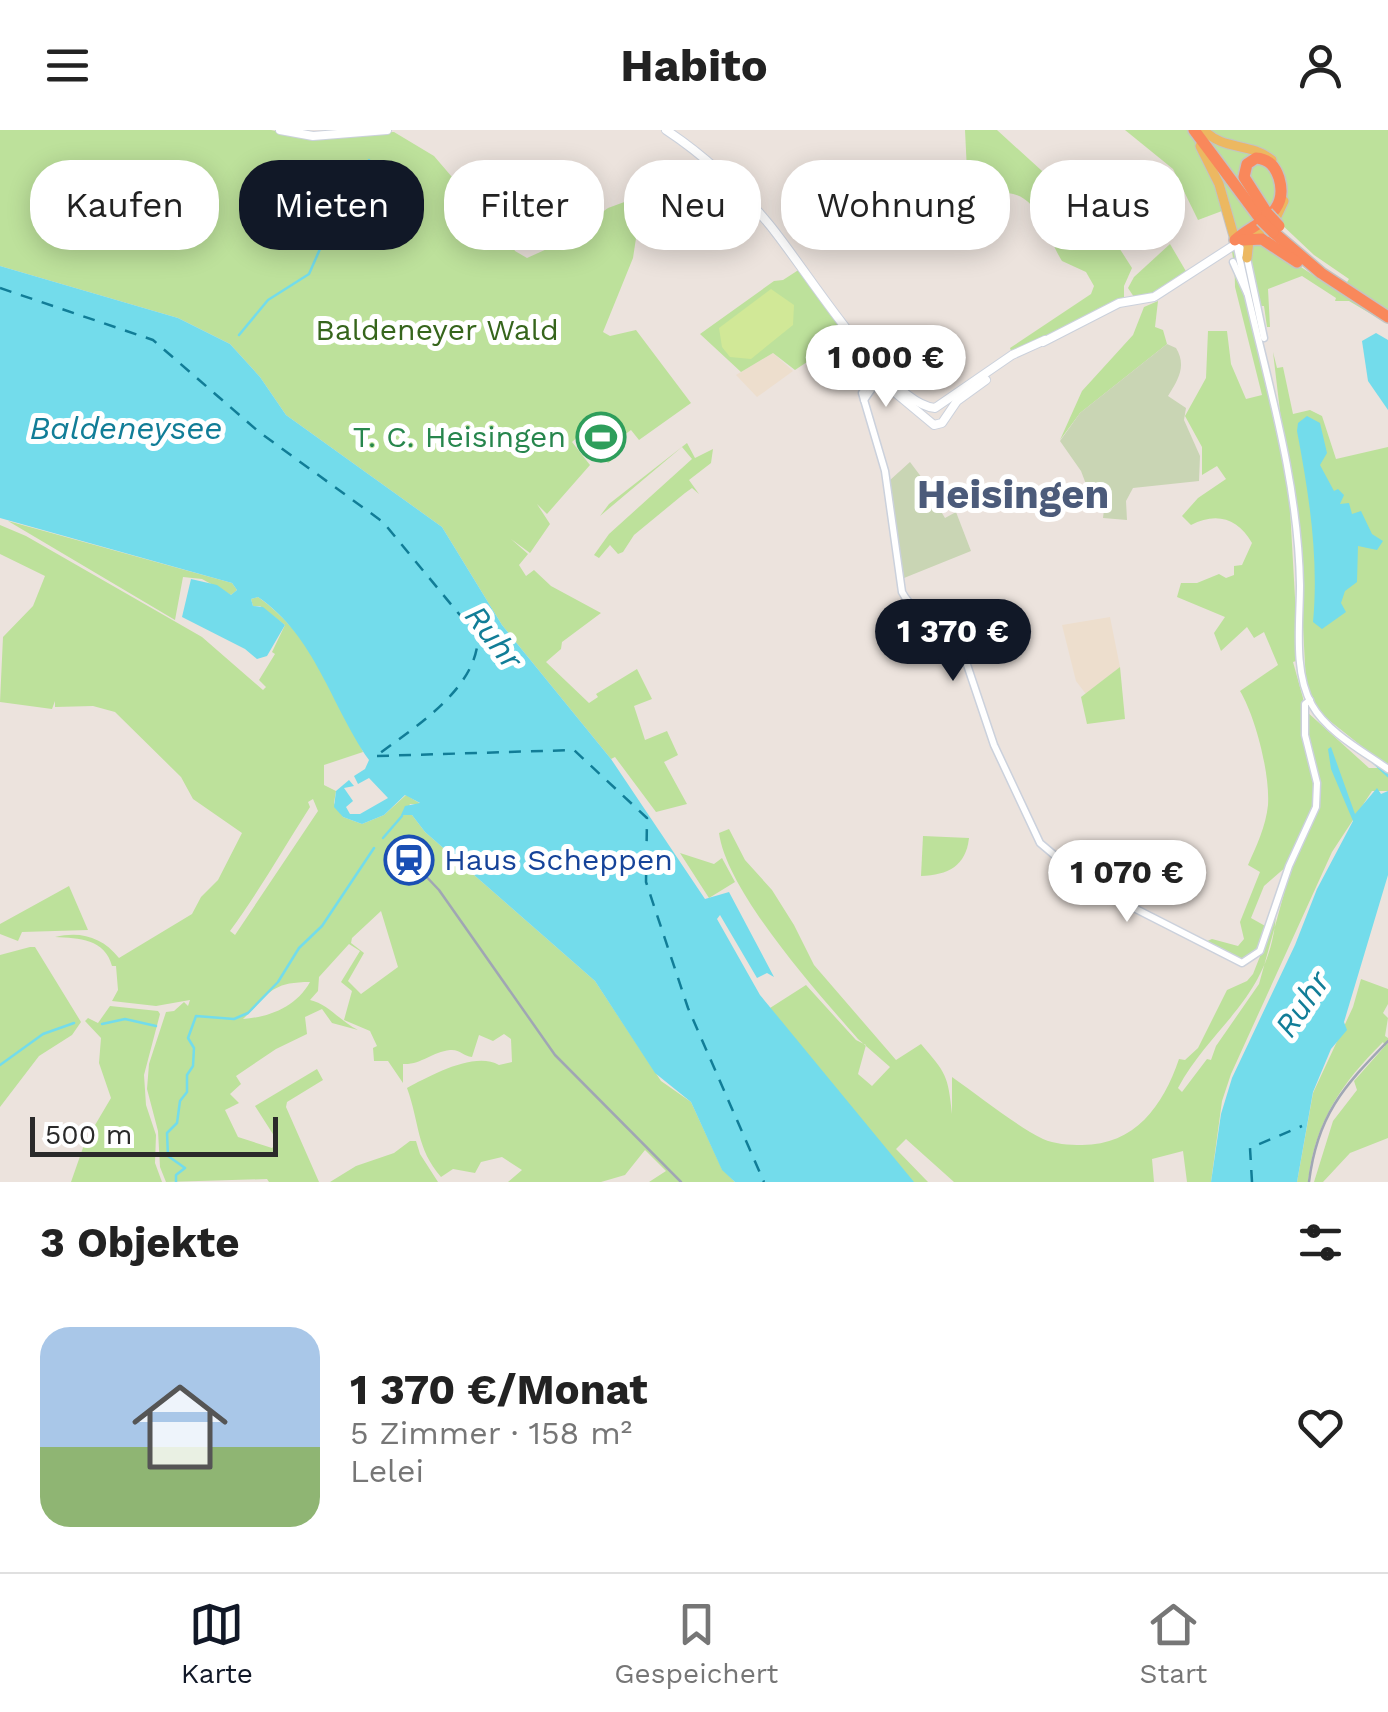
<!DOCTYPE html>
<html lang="de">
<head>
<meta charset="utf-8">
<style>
  body { margin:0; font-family:"Work Sans",sans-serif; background:#f6f6f6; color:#222; height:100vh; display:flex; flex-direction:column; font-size:38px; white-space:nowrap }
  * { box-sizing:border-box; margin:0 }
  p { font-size:32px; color:#767676 }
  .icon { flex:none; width:55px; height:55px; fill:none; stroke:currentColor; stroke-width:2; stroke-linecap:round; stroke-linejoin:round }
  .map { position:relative; height:1052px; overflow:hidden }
  .details { display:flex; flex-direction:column; background:#fff; flex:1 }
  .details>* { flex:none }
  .guide { position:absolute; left:30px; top:30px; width:1330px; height:90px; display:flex; gap:20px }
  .scale { position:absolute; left:30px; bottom:25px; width:248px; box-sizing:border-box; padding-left:10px; border:5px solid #2a2a2a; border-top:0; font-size:28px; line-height:35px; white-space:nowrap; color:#2a2a2a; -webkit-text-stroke:8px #fff; paint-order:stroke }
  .price { position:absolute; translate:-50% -85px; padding:0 22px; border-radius:35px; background:#fff; color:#222; font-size:32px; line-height:65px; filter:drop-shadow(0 2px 5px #0008) }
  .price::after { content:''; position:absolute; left:50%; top:60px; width:30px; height:22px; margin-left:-15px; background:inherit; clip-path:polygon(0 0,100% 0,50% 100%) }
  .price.active { background:#111827; color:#fff }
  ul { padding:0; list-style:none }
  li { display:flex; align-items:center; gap:30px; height:250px; padding:0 40px }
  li+li { border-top:2px solid #e0e0e0 }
  li span { display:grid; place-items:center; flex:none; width:280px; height:200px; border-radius:30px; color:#555 }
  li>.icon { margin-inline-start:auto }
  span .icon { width:120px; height:120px; fill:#fffc; stroke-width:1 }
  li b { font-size:42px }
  h2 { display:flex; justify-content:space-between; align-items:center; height:120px; padding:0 40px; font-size:42px }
  .tag { padding:0 35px; border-radius:40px; background:#fff; box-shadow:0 5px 25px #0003; font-size:35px; line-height:90px }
  .tag.active { background:#111827; color:#fff }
  header { display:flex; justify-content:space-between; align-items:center; height:130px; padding:0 40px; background:#fff; font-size:45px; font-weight:700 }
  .tabs { display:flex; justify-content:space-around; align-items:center; height:140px; border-top:2px solid #e0e0e0; background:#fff; font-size:28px; color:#767676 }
  .tabs a { display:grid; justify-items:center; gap:5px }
  .tabs .active { color:#111827 }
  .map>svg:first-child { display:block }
  .education { fill:#eddecd }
  .green { fill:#bde19b; fill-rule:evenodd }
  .cemetery { fill:#c9d5b4 }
  .pitch { fill:#d1e897 }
  .water { fill:#73dceb }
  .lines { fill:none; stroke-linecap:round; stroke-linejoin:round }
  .stream { stroke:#73dceb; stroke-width:2.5 }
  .ferry { stroke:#117d97; stroke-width:2.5; stroke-dasharray:12 10; stroke-linecap:butt }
  .tertiary-casing { stroke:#cbd1dc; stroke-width:9 }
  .secondary-casing { stroke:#cbd1dc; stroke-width:10 }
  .primary-casing { stroke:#c3c3c3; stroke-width:11 }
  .motorway-casing { stroke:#c3c3c3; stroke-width:14 }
  .tertiary { stroke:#fff; stroke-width:6 }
  .secondary { stroke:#fff; stroke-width:8 }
  .primary { stroke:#ecb861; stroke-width:9 }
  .motorway { stroke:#f9885b; stroke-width:11 }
  .rail { stroke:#a0a6b4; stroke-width:2.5 }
  .motorway-bridge-casing { stroke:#c3c3c3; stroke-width:14; stroke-linecap:butt }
  .motorway-bridge { stroke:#f9885b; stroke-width:11 }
  .labels { text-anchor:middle; stroke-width:10; stroke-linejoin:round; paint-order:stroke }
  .park-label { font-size:30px; fill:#36651c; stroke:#fff }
  .leisure-label { font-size:30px; fill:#27864d; stroke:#fff; text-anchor:end }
  .transit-label { font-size:30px; fill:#164399; stroke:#fff; text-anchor:start }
  .water-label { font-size:32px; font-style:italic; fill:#117d97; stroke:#fff }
  .district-label { font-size:40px; font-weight:bold; fill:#4c5b7a; stroke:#fff }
</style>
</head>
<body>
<header><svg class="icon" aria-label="menu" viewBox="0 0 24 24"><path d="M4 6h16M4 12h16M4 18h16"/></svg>Habito<svg class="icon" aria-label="person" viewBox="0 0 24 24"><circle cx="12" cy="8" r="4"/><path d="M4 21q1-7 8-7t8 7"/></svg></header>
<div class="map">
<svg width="1388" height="1052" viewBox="0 0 1388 1052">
  <rect width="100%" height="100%" fill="#ece3dd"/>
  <g class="education">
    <path d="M773 223 793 241 757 267 736 245Z"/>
    <path d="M1110 487 1120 537 1086 564 1076 551 1062 495Z"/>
  </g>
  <g class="green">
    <path d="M0 0H271L297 6 394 2 434 26 452 47 487 62 494 76 484 81 492 103 504 100 515 121 527 128 558 114 608 78 638 67 642 69 633 128 603 202 610 206 636 200 691 273 639 310 631 300 609 316 617 326 608 333 583 302 572 312 590 335 547 384 537 374 550 394 530 423 511 409 528 424 519 435 526 446 534 440 551 456 601 483 562 512 561 519 546 532 589 573 598 567 596 564 637 539 652 569 634 576 645 610 667 601 678 625 664 632 687 674 656 682 615 627 611 629 502 495 442 397 286 285 260 247 230 214 178 188 0 136Z"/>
    <path d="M965 0H997L1109 102 1132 138 1124 156V167L1012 224 1010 218 1091 164 1094 156 1086 142 1062 131C1047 108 1041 67 1008 63 993 61 983 68 968 62Z"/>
    <path d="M1125 0H1388V194L1349 171H1335L1336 168 1302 146 1268 159 1270 197H1267L1264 176H1261L1266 211 1257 214 1289 361 1299 539 1296 531 1293 532 1303 568 1304 606 1314 646V675L1287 736 1264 756 1251 788 1267 797 1254 826 1244 831 1200 814 1212 809 1238 816 1244 809 1240 792 1260 742 1248 735C1256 717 1266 696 1268 675 1270 644 1256 588 1240 561L1278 535 1264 502 1254 508 1247 497 1221 521 1214 503 1225 487 1177 467 1181 453H1197L1219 444 1226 448 1234 445V436L1242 435 1252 413C1238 388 1216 382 1191 395L1182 386 1198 368 1226 349 1217 336 1202 345V317L1185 286 1206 248 1208 201H1227L1231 234 1246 269 1262 265 1235 157C1235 128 1228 94 1218 65L1222 81 1198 90 1173 39ZM1279 92 1314 125 1349 149 1340 163 1289 129 1295 126 1269 102Z"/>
    <path d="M1170 114 1187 143 1154 164 1134 167 1128 158 1134 147Z"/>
    <path d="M800 139 843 197 822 222 795 240 773 223 741 242 700 204 774 151 783 150Z"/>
    <path d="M1158 171 1155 197 1163 200 1167 214 1080 283 1060 310 1082 261 1133 205 1144 177Z"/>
    <path d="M1273 222 1277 238 1283 237 1293 284 1310 280 1322 286 1336 329 1388 317V637L1316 580 1306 553 1301 459Z"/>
    <path d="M687 313 695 328 713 319 711 333 689 350 699 364 692 358 685 363 634 405 623 422 618 424 610 415 599 428 594 425 609 404 692 329 682 317 600 386 609 374Z"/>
    <path d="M8 391 232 453 237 460 231 465 202 449 183 447 175 490Z"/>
    <path d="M0 395 26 406 202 507 263 560 266 557 259 550 275 524 272 522 285 495 260 476H253L251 469 258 467C309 503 338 565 363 622L324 635V655L336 661 334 673 343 687 362 694 384 685 406 665 421 674H410L404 685H412L425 702 595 851 661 951 691 972 722 1039 735 1052H649L666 1041 645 1020 625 1045 601 1052H508L522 1040 502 1027 481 1032 475 1043 453 1039 441 1047C416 1018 420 994 407 958 430 946 474 921 499 935L512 932 511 909 504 904 493 911 479 905 472 927C463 926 460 919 450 920 432 922 421 935 403 934V953L388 931H374L373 918 377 916 370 901 344 890 352 861 341 852 360 821 349 814 319 847 318 861 310 870C328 874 340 891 358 900L332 893 322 879 305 887 307 904 276 919 236 946 241 954 230 964 239 973 225 980 238 1007 272 1018 278 1012 255 976 317 939 323 950 287 972 286 977 319 1052H269L267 1049 166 1052 160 1037 158 1001 147 959 149 934 166 882 174 881 184 872 188 876 190 870 156 876 112 871 118 860 116 836H112C105 809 79 808 55 807 81 801 102 807 119 828L192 784 201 767 218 750 242 703 193 669 181 647 115 582 93 576 55 577V571L52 579 0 572 3 507 33 476 45 446 0 424ZM313 669 318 681 235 805 230 801C260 760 285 716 310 677L308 672ZM381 781 398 837 361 864 348 851 364 823 351 813 352 808ZM310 852C296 877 270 887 243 889 269 864 270 852 310 852Z"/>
    <path d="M1120 537 1125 589 1087 594 1081 567Z"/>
    <path d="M1306 581 1369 638H1381L1388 643V661H1372L1332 722 1231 944 1222 971 1211 1052H1187L1183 1021 1152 1029 1154 1052H954L906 1009 896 1019 928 1052H884L847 973 770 878 806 855 856 910 866 915 858 944 872 956 890 937 858 909C817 862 727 762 719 703L729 699 745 730 772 760 794 795 814 835 896 930 921 914C946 943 948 945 952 984V947C978 965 1016 996 1043 1009 1054 1014 1069 1015 1082 1015 1135 1015 1163 976 1179 929L1185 930 1198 918 1227 860 1247 851 1253 844 1276 786C1269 869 1212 895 1178 958L1182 962 1207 929 1211 930 1216 916 1259 854 1293 731 1318 680 1319 646 1307 603Z"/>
    <path d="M923 706 969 708C966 736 948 745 921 746Z"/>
    <path d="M680 723 714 734 722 728 735 752 709 768Z"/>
    <path d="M69 756 88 800 22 802 18 811 0 804V794Z"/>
    <path d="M30 817H35L81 892 72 905 39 926 0 977V825Z"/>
    <path d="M1361 849 1388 859V874L1383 883 1388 888 1385 906 1388 908V1008L1350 1023 1323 1052H1314L1333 991 1357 960 1354 951 1385 916 1383 912C1342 953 1315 991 1308 1052H1297L1313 963 1353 877Z"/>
    <path d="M110 876 158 881 160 884 144 945 146 975 156 1005 155 1033 162 1052H71L85 1012 111 968 99 933 101 908 85 891 88 888 98 893Z"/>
    <path d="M410 1011H416L420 1024 438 1052H330L356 1036 394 1023Z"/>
  </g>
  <g class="cemetery">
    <path d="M1167 214 1176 218C1187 236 1178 250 1168 266L1186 278 1184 290 1200 326 1199 351 1133 358 1126 371 1127 390 1103 388 1106 364 1089 362 1081 341 1060 311 1080 283Z"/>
    <path d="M910 332 931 360 939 356 946 368 937 375 945 388 956 382 971 421 904 448 889 351Z"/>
  </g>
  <path class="pitch" d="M771 159 794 175 793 195 751 229 730 227 722 217 719 198Z"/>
  <g class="water">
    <path d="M0 136 178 188 230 214 260 247 286 285 442 397 502 495 611 629 705 769 729 762 774 847 767 843 757 848 720 785 717 789 760 865 914 1052H735L722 1040 691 972 655 943 595 851 425 702 412 685H401L405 676 420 673 405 665 384 685 362 694 343 687 334 677 336 661 349 650 354 656 344 658 353 671 346 677 350 684H360L388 668 369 648 358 654 354 646 365 639 369 630C330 574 316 507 258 467L251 469 253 476 263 477 285 495 267 526 257 529 245 519 182 487 191 449 217 455 231 465 237 460 232 453 0 388Z"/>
    <path d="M1376 203 1388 210V280L1368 251 1362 211Z"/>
    <path d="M1307 286 1320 293 1327 323 1320 335 1334 361 1338 359 1344 365 1340 374 1349 373 1352 384 1361 381 1372 404 1383 411 1377 420 1358 416 1357 452 1345 461 1341 473 1346 482 1322 499 1313 492C1319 428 1309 364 1297 301L1298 293Z"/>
    <path d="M1331 617 1355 684 1377 658 1381 664 1388 661V745L1344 892 1347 900 1331 919 1313 962 1297 1052H1211L1221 984 1232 948 1295 815 1317 759 1353 691 1331 639 1328 619Z"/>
  </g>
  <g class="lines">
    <g class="stream">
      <path d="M239 205 268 170 309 144 338 78 369 30"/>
      <path d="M1373 632 1388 646"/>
      <path d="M383 708 402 686"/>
      <path d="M102 894 125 889 156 896"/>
      <path d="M0 935 43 904 74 893"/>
      <path d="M176 1052V1045L185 1038 168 1026 167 1003 177 993 180 971 187 962V945L193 936 194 918 188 908 196 886 234 889 248 883 278 852 299 818 322 796 374 718"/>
    </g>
    <g class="ferry">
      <path d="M0 158 153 210 259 302 383 392 478 507C477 559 415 597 376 626"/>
      <path d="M377 626 574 620 647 688 646 752 688 878 764 1052"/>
      <path d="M1252 1052 1250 1018 1302 996"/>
    </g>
    <g class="tertiary-casing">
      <g id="tertiary">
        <path d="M1236 111 1247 128 1264 208"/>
        <path d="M1236 112C1259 226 1298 337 1300 455 1300 492 1293 542 1312 575 1327 602 1364 622 1388 639"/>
        <path d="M1233 132 1247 163"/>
        <path d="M880 245H875L862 263 885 341 902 462C915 487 930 476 949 481L994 615 1040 713 1072 740 1134 778 1242 833 1260 821 1289 736 1316 677 1317 653 1305 605V574L1310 570"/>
        <path d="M864 270 880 247"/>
      </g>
    </g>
    <g class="secondary-casing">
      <g id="secondary">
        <path d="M280 0 313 6 387 0"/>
        <path d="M666 0C704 25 739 58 768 93 803 134 887 274 935 278L1012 225 1045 210"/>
        <path d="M1043 212 1119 173 1154 167 1242 110"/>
        <path d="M858 219 880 250 934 295 942 293 957 271 986 250"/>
      </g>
    </g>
    <g class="primary-casing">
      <g id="primary">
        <path d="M1204 0C1223 21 1250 12 1272 30"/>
        <path d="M1200 16 1219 54 1235 110"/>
        <path d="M1247 128 1249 110 1276 88 1284 71"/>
      </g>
    </g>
    <g class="motorway-casing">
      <g id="motorway">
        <path d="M1194 0 1261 90"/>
        <path d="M1273 102 1321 143 1388 187"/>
        <path d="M1235 110C1255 92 1290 85 1279 48 1275 36 1269 29 1256 28L1247 34 1244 47 1267 83"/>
        <path d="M1243 110 1262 109 1297 132"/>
      </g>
    </g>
    <use href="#tertiary" class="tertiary"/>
    <use href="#secondary" class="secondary"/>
    <use href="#primary" class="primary"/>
    <use href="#motorway" class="motorway"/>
    <g class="rail">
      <path d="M388 718 420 740 439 760 555 925 681 1052"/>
      <path d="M1309 1052C1317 986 1343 957 1388 911"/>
    </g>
    <g class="motorway-bridge-casing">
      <g id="motorway-bridge">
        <path d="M1267 83 1279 96"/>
        <path d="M1261 90 1273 102"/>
      </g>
    </g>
    <use href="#motorway-bridge" class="motorway-bridge"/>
  </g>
  <defs>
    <g id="stadium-ring" transform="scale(2.5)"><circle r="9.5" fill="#fff" stroke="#2e9e5b" stroke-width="1.5"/><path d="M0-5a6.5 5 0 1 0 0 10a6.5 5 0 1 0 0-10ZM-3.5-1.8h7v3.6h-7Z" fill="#2e9e5b"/></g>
    <g id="station-ring" transform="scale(2.5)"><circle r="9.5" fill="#fff" stroke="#1a4fb4" stroke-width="1.5"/><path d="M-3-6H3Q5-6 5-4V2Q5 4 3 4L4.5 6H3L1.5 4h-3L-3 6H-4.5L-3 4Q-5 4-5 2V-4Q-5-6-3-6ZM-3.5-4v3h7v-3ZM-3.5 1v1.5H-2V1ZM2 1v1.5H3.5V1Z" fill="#1a4fb4"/></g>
  </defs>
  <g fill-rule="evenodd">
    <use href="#stadium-ring" x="601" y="307"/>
    <use href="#station-ring" x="409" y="730"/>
  </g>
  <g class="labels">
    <g class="park-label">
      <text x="437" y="210">Baldeneyer Wald</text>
    </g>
    <g class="leisure-label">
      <text x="566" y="317">T. C. Heisingen</text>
    </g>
    <g class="transit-label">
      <text x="444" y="740">Haus Scheppen</text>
    </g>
    <g class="water-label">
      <text x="126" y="309">Baldeneysee</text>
      <text transform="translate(494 507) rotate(52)" y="11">Ruhr</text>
      <text transform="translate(1302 874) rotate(-56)" y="11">Ruhr</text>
    </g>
    <g class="district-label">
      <text x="1013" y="378">Heisingen</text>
    </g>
  </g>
</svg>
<div class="scale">500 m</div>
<b class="price" style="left:886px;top:280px">1 000 €</b>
<b class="price active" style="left:953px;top:554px">1 370 €</b>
<b class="price" style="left:1127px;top:795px">1 070 €</b>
<div class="guide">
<a class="tag">Kaufen</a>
<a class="tag active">Mieten</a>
<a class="tag">Filter</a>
<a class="tag">Neu</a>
<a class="tag">Wohnung</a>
<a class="tag">Haus</a>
</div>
</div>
<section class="details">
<h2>3 Objekte<svg class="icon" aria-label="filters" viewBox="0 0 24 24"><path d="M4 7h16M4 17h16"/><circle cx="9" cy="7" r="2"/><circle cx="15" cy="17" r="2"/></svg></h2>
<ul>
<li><span style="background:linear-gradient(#a9c7e8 60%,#8fb573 0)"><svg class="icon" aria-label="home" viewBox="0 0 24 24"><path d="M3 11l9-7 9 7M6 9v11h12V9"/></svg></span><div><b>1 370 €/Monat</b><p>5 Zimmer · 158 m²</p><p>Lelei</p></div><svg class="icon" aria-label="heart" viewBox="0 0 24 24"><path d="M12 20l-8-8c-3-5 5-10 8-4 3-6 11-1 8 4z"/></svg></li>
</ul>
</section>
<nav class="tabs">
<a class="active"><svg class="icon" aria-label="map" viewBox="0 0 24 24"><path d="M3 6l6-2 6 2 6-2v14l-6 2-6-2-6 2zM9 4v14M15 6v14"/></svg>Karte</a>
<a><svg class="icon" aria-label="saved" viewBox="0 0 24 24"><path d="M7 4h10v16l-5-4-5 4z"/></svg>Gespeichert</a>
<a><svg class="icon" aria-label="home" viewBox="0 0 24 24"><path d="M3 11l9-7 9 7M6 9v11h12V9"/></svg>Start</a>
</nav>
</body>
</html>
